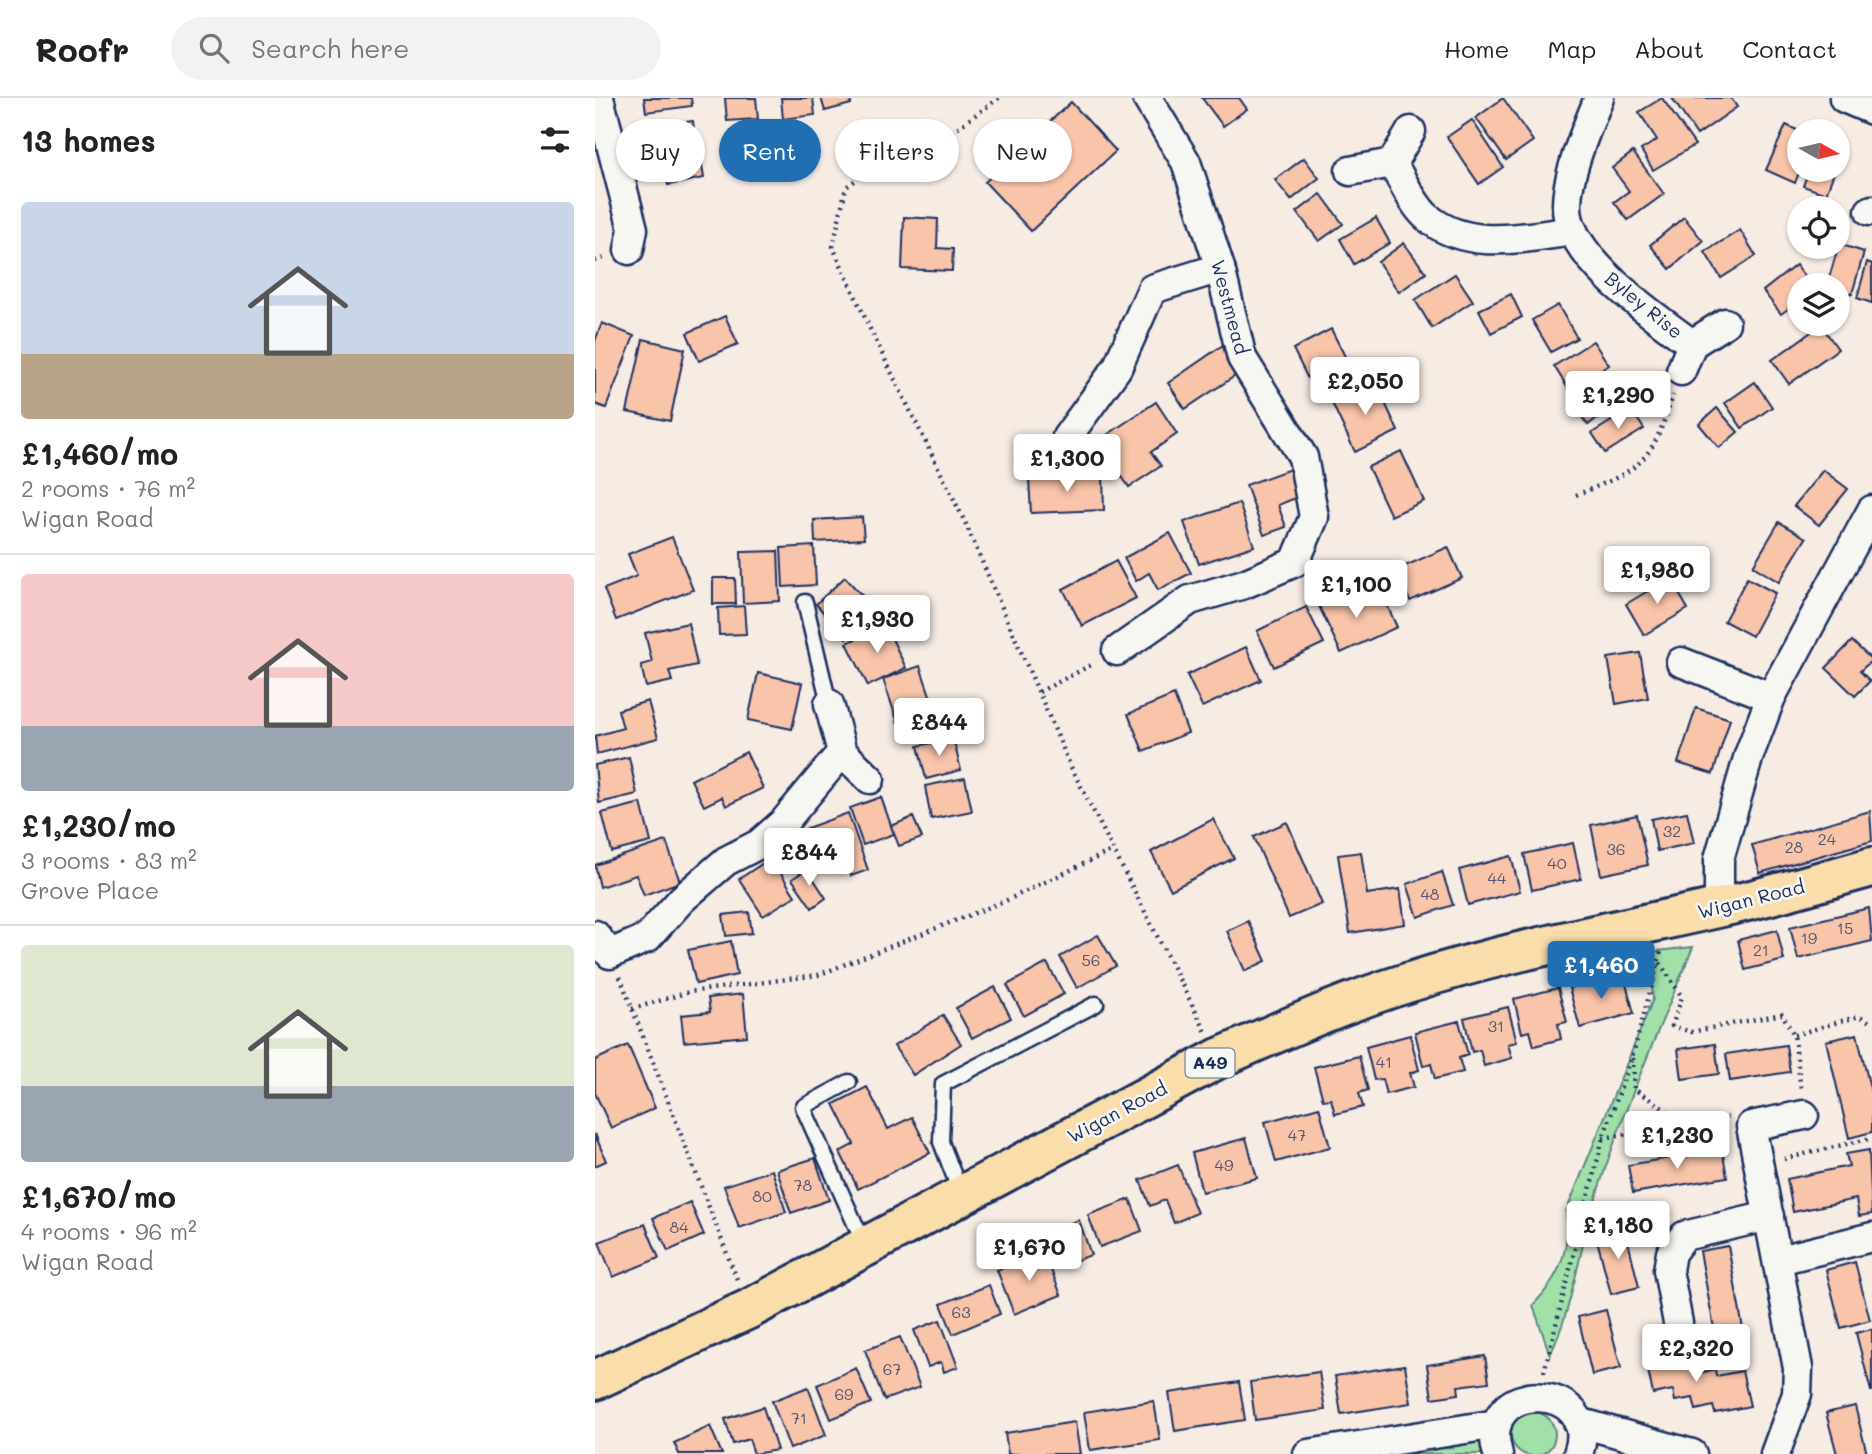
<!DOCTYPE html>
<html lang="en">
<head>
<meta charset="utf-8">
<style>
  body { margin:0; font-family:Mali,sans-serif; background:#f2f2f2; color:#222; height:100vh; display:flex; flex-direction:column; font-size:26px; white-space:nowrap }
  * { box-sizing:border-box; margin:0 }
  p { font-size:23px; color:#767676 }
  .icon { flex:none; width:38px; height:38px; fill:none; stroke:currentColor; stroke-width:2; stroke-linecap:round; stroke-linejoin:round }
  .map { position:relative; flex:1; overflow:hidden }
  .sheet { display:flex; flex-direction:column; background:#fff; width:595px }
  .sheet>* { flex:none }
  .banner { position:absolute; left:21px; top:21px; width:665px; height:63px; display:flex; gap:14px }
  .needle { width:46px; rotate:98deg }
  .controls { position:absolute; left:1192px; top:21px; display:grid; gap:14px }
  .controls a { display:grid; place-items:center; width:63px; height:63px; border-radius:50%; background:#fff; box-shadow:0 2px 5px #0004; font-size:35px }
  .price { position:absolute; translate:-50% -60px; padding:0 16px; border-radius:7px; background:#fff; color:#222; font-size:23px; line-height:46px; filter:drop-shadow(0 2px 4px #0008) }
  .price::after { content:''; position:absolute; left:50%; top:42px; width:21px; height:16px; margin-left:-10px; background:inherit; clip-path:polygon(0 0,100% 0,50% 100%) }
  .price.selected { background:#1f6fb2; color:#fff }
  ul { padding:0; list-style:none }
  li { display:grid; align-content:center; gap:14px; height:371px; padding:0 21px }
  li+li { border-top:2px solid #e0e0e0 }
  li span { display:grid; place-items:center; height:217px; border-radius:7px; color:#555 }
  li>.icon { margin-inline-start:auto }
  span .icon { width:126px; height:126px; fill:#fffc; stroke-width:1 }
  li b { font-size:30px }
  h2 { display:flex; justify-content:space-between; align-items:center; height:84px; padding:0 21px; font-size:30px }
  .tag { padding:0 24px; border-radius:32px; background:#fff; box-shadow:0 2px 5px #0004; font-size:24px; line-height:63px }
  .tag.selected { background:#1f6fb2; color:#fff }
  header { display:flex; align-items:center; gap:42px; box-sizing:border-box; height:98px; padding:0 35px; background:#fff; border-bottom:2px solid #e0e0e0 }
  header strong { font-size:33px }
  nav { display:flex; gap:38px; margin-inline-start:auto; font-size:24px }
  .search { width:490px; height:63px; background:#f2f2f2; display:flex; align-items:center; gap:18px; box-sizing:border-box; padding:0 24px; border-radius:38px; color:#767676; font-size:26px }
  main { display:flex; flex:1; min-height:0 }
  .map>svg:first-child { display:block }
  .green { fill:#a1e1a9; stroke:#5e8884; stroke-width:2 }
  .building { fill:#f8c4aa; stroke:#1b2f5e; stroke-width:2 }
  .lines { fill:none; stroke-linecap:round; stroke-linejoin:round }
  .service-casing { stroke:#1b2f5e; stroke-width:19 }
  .minor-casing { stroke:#1b2f5e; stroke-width:33 }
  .trunk-casing { stroke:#1b2f5e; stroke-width:44 }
  .path { stroke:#1b2f5e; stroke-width:4.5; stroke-dasharray:2 5; stroke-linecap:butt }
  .service { stroke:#f6f6f2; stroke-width:14 }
  .minor { stroke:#f6f6f2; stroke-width:28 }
  .trunk { stroke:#f9deab; stroke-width:38 }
  .labels { text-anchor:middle; stroke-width:5; stroke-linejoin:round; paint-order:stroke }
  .number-label { font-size:16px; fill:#525471 }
  .shield { fill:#f6f6f2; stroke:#5d6b8a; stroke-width:2 }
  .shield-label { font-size:18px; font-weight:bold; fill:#1b2f5e }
  .street-label { font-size:19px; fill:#1b2f5e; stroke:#f6f6f2 }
</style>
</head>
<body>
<header>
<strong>Roofr</strong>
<div class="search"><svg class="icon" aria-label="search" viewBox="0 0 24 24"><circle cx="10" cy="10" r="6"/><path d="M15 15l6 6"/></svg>Search here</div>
<nav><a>Home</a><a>Map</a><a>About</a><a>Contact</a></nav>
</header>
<main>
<section class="sheet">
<h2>13 homes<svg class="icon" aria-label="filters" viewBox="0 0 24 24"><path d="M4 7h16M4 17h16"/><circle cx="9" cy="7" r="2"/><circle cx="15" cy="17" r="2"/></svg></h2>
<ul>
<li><span style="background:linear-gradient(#c9d6e8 70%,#b9a48a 0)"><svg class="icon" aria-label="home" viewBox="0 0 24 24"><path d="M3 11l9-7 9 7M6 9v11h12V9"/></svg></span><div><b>£1,460/mo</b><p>2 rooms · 76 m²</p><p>Wigan Road</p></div></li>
<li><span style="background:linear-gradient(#f6c9c9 70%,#9aa5b1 0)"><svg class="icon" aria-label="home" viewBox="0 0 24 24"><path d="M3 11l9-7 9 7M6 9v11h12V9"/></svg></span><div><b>£1,230/mo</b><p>3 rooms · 83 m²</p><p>Grove Place</p></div></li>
<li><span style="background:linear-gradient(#dfe7d0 65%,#9aa5b1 0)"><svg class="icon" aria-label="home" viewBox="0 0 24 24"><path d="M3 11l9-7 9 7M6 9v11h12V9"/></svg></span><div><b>£1,670/mo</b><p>4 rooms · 96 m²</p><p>Wigan Road</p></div></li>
</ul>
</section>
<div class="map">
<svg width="1277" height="1356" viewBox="0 0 1277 1356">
  <rect width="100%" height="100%" fill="#f6ece4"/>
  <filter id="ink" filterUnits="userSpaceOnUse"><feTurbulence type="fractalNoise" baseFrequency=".0143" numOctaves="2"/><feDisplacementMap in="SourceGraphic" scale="14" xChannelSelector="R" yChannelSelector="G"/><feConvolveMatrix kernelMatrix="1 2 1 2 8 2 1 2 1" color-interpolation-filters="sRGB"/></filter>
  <g filter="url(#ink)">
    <g class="green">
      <path d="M1098 849C1061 938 1022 1026 995 1119 982 1166 976 1213 955 1257L938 1207C964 1181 976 1151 971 1114L1058 901 1054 854Z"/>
      <circle cx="938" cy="1336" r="22"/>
      <path d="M881 1339 891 1346 890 1356H794Z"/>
    </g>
    <g class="building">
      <path d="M49 0H96L97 8 51 14Z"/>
      <path d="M130 0H161L163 21 132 23Z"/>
      <path d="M186 0H218L220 17 188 21Z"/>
      <path d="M226 0H255L256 6 230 13Z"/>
      <path d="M607 0H644L652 11 628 28Z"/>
      <path d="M908 0 938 43 911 62 881 20Z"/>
      <path d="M1067 0 1100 47 1058 72 1046 52 1062 42 1044 14Z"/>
      <path d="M1077 0H1136L1142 9 1102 37Z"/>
      <path d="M476 4 521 53 436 133 390 84Z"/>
      <path d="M877 22 908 69 884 86 852 39Z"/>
      <path d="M98 23 100 44 59 49 57 27Z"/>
      <path d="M1191 27 1204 33 1205 72 1200 85 1171 72Z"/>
      <path d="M1038 54 1069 96 1033 122 1019 104 1034 93 1017 70Z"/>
      <path d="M105 55 109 80 73 87 68 62Z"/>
      <path d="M709 60 724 80 696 102 680 82Z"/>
      <path d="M1214 72H1240L1231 96 1208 88Z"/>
      <path d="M726 96 748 126 724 143 702 114Z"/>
      <path d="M309 119 343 121 342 150 358 151 357 173 307 171Z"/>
      <path d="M1089 119 1108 143 1075 171 1055 147Z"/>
      <path d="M781 120 795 145 759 166 745 141Z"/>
      <path d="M1145 132 1161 158 1126 180 1110 154Z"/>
      <path d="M809 145 831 175 804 194 783 164Z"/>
      <path d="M1244 146 1269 154 1257 196 1242 192V187H1232Z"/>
      <path d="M1272 164 1277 166V205L1262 200Z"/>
      <path d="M1201 167 1216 187H1204V203L1186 216 1168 193Z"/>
      <path d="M860 176 878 203 837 230 820 202Z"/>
      <path d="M916 196 927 219 896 235 884 212Z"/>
      <path d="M963 207 982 240 956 254 937 222Z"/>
      <path d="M130 218 143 246 104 263 92 235Z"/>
      <path d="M7 225 39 238 11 310 0 306V243Z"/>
      <path d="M1226 227 1243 251 1194 286 1177 262Z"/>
      <path d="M736 231 758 274 719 293 698 251Z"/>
      <path d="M48 241 90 251 75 323 32 314Z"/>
      <path d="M634 243 652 270 590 311 573 285Z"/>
      <path d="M998 243 1014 267 974 292 959 268Z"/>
      <path d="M1015 277 1031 298 993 327 976 305Z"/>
      <path d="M1160 284 1177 309 1147 330 1130 305Z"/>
      <path d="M781 285 803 333 760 354 737 305Z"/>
      <path d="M561 304 582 336 556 354 566 368 534 389 503 343Z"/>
      <path d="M1122 310 1143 334 1124 350 1104 326Z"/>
      <path d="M1036 311 1049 331 1010 355 997 335Z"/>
      <path d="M806 353 829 403 796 418 773 369Z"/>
      <path d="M698 370 708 397 683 407 691 429 669 437 651 387Z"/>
      <path d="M1228 372 1253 391 1224 427 1199 408Z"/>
      <path d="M508 377 509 412 436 415 434 381Z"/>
      <path d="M644 405 659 448 604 466 589 424Z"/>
      <path d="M267 419 269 441 220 444 219 422Z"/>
      <path d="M1184 424 1211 440 1184 484 1158 468Z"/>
      <path d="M575 435 596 475 563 492 554 475 541 483 529 460Z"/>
      <path d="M77 439 98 492 21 522 9 491 42 478 33 456Z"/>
      <path d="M219 448 221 487 188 489 186 450Z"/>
      <path d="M853 449 867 480 815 503 801 472Z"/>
      <path d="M183 453 185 503 148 505 146 454Z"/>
      <path d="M521 463 541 500 487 528 468 491Z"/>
      <path d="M250 479 281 513 251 540 221 506Z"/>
      <path d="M118 480H140L141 506H118Z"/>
      <path d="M1075 480 1093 511 1049 537 1031 506Z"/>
      <path d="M1152 480 1180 495 1157 538 1129 523Z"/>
      <path d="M752 492 761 509 787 496 802 529 746 555 723 506Z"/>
      <path d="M149 508 151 536 124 537 123 510Z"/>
      <path d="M711 509 729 545 679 569 662 533Z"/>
      <path d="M93 525 102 567 74 573 77 583 51 589 46 567 57 564 50 535Z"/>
      <path d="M290 526 311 570 273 588 252 545Z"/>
      <path d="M1257 543 1277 562 1265 573 1275 583 1260 598 1231 570Z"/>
      <path d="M651 549 666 582 607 609 592 577Z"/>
      <path d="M1045 555 1053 600 1021 606 1013 560Z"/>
      <path d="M325 568 340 612 303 625 288 581Z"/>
      <path d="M163 575 207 585 197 631 153 622Z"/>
      <path d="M579 597 593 635 548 653 533 616Z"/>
      <path d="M53 603 63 640 2 656 0 638 28 630 23 612Z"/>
      <path d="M1101 610 1135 621 1118 676 1083 665Z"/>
      <path d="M358 640 366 672 331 681 323 648Z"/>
      <path d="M151 654 168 690 131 708 127 699 109 708 96 682Z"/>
      <path d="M34 659 42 696 4 705 0 667Z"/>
      <path d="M370 680 377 713 336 721 330 688Z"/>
      <path d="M286 699 299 736 268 747 255 710Z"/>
      <path d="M46 705 56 744 17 754 7 715Z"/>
      <path d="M1275 713 1277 743 1165 775 1157 747Z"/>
      <path d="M1092 714 1099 745 1062 753 1056 721Z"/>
      <path d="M253 715 273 772 256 778 250 761 227 770 212 730Z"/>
      <path d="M1042 717 1053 767 1006 777 996 727Z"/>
      <path d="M318 719 327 740 304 748 296 728Z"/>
      <path d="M618 721 639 760 576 792 556 754Z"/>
      <path d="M692 724 727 806 694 820 659 739Z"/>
      <path d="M71 743 85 784 49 797 41 777 5 789 0 767Z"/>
      <path d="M978 745 986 781 937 792 929 756Z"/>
      <path d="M766 754 772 796 805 791 810 826 755 835 743 757Z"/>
      <path d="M916 758 925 793 873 807 864 772Z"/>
      <path d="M176 760 200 798 168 818 144 781Z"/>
      <path d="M212 771 231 800 217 810 197 781Z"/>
      <path d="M847 774 858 807 823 819 812 786Z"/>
      <path d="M1274 810 1277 843 1203 861 1195 829Z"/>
      <path d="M154 814 157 835 131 838 128 817Z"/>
      <path d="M653 823 671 863 650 873 632 833Z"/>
      <path d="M1182 832 1189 862 1150 872 1143 842Z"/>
      <path d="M503 837 521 868 482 890 465 859Z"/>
      <path d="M136 843 142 877 101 886 93 852Z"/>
      <path d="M452 865 469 896 429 918 412 887Z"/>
      <path d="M1028 875 1039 915 985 930 974 890Z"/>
      <path d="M400 889 416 920 377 940 361 910Z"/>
      <path d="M963 890 972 924 963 926 966 941 939 948 935 933 927 935 919 901Z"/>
      <path d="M148 896 152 938 89 944 86 917 115 914 113 900Z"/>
      <path d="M913 909 922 944 913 946 917 960 889 968 885 952 877 954 869 920Z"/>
      <path d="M348 917 366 946 318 977 299 948Z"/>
      <path d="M864 923 873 957 864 960 868 974 840 981 836 966 828 968 820 934Z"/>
      <path d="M1262 936 1277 998V1034L1254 1040 1231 943Z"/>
      <path d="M815 937 824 972 815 975 819 989 791 996 787 981 779 982 771 949Z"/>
      <path d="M1120 946 1124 976 1087 981 1083 951Z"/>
      <path d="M33 947 60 1010 16 1030 0 995V962Z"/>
      <path d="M1191 947 1195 974 1135 983 1131 956Z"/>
      <path d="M764 958 773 992 764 995 768 1009 740 1016 736 1001 728 1002 719 969Z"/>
      <path d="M272 989 293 1031 317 1019 335 1055 263 1091 245 1054 259 1046 239 1006Z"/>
      <path d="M724 1009 735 1049 681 1064 670 1024Z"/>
      <path d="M0 1036 11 1063 0 1068Z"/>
      <path d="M651 1040 662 1080 607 1094 597 1055Z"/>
      <path d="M1127 1051 1132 1079 1038 1095 1033 1067Z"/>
      <path d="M1274 1052 1277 1116 1264 1118 1261 1101 1198 1114 1192 1081 1254 1068 1251 1056Z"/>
      <path d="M220 1060 234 1102 196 1115 182 1072Z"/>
      <path d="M583 1067 602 1115 579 1125 570 1102 555 1108 545 1082Z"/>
      <path d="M177 1072 191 1114 144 1130 129 1088Z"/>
      <path d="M535 1101 547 1133 505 1149 493 1117Z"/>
      <path d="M95 1104 109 1137 73 1153 58 1120Z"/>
      <path d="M484 1122 496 1157 466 1168 454 1133Z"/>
      <path d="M50 1126 64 1160 18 1179 4 1144Z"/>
      <path d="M1030 1131 1044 1189 1016 1196 1001 1138Z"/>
      <path d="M1133 1148 1150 1242 1122 1247 1105 1153Z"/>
      <path d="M449 1154 466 1197 419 1216 402 1172Z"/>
      <path d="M1260 1164 1275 1222 1246 1230 1231 1172Z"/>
      <path d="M394 1187 405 1216 358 1236 346 1206Z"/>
      <path d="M1011 1212 1026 1270 997 1277 983 1219Z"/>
      <path d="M345 1222 363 1269 349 1274 346 1264 333 1269 319 1232Z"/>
      <path d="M1277 1231V1293H1276L1261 1235Z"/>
      <path d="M305 1239 325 1289 289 1302 270 1252Z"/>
      <path d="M1071 1248 1075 1269 1095 1265 1101 1276 1120 1271 1121 1278 1147 1273 1155 1308 1120 1315 1118 1308 1101 1312 1098 1300 1080 1303 1078 1292 1058 1296 1049 1253Z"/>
      <path d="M890 1258 894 1284 863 1288 864 1296 837 1300 832 1267Z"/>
      <path d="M810 1267 816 1305 746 1316 740 1278Z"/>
      <path d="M261 1270 276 1305 236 1321 222 1287Z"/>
      <path d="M724 1274 730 1312 660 1322 655 1284Z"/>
      <path d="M644 1284 650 1322 580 1333 574 1295Z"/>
      <path d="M213 1289 231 1337 195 1351 177 1303Z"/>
      <path d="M559 1303 565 1342 495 1352 489 1314Z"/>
      <path d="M1260 1308 1272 1356H1242L1231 1315Z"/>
      <path d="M168 1309 182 1352 159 1356 154 1341 138 1346 130 1321Z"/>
      <path d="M480 1324 485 1356H413L410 1335Z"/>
      <path d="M115 1328 127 1356H84L79 1345Z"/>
    </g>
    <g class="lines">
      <g class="service-casing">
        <g id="service">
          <path d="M210 504 234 606"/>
          <path d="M254 984 208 1009 270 1148"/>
          <path d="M366 1096 346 1044 348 986 501 906"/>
        </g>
      </g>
      <g class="minor-casing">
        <g id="minor">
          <path d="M4 0 38 131 34 152"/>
          <path d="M1004 0C992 30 971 77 972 109 972 159 1060 219 1097 246"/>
          <path d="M1249 0 1277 12"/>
          <path d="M797 65C807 81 818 107 832 119 872 154 932 139 978 133"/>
          <path d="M755 73 797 65 816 33"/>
          <path d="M1275 113 1277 112"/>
          <path d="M1086 273 1097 246 1130 225"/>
          <path d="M472 339 522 270 557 191 625 170"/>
          <path d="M522 553 595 502 649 486 700 464 719 419 708 359 647 260 625 170 591 64 552 0"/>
          <path d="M1086 564 1176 599"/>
          <path d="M234 606 247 654 275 681"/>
          <path d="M1124 810V761L1154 657 1176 599 1277 412"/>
          <path d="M0 837 15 856 52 840 87 801 131 763 164 746 189 724 247 654"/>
          <path d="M1184 1162 1277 1139"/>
          <path d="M1083 1225 1073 1172 1076 1155 1089 1138 1174 1118"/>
          <path d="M983 1324 1097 1356"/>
          <path d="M713 1356 902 1326"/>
          <path d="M903 1356C879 1278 1009 1283 983 1356"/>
          <path d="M1180 1356 1202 1296 1203 1270 1156 1028 1209 1017"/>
        </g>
      </g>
      <g class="trunk-casing">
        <path id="trunk" d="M0 1282 154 1211 624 960C686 933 747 905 812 885 914 852 1018 834 1122 810 1174 799 1226 783 1277 769"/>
      </g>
      <g class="path">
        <path d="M404 0 358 33 302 53 251 89 238 149 276 233 369 422 476 669 611 934"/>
        <path d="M0 163 10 160"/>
        <path d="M981 397C1048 370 1056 365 1078 297"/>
        <path d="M444 594 500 565"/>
        <path d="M1065 865 1087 899 1077 928 1096 934 1187 916 1199 937 1206 992"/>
        <path d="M25 879 143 1184"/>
        <path d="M37 911 94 894 223 877 410 803 518 752"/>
        <path d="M1199 937 1264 918 1277 925"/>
        <path d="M1038 960 1039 991 1093 1027"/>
        <path d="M1008 1040 1133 1019"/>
        <path d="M1189 1061 1277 1040"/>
        <path d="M949 1274 1008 1040 1038 956 1066 854"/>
      </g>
      <use href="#service" class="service"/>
      <use href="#minor" class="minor"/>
      <use href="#trunk" class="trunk"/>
    </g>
  </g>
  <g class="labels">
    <g class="number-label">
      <text x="1077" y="739">32</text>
      <text x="1232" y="747">24</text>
      <text x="1199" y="755">28</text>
      <text x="1021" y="757">36</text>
      <text x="962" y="771">40</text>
      <text x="902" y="786">44</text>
      <text x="835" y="802">48</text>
      <text x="1250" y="836">15</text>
      <text x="1214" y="846">19</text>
      <text x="1166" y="858">21</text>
      <text x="496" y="868">56</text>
      <text x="901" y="934">31</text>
      <text x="789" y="970">41</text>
      <text x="702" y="1043">47</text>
      <text x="629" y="1073">49</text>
      <text x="208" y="1093">78</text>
      <text x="167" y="1104">80</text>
      <text x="84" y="1135">84</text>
      <text x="366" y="1220">63</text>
      <text x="297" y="1277">67</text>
      <text x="249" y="1302">69</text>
      <text x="204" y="1326">71</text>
    </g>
    <rect class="shield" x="590.5" y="950.5" width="49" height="29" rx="5"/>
    <g class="shield-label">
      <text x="615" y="971">A49</text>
    </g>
    <g class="street-label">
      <text transform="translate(1049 207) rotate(39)" y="7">Byley Rise</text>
      <text transform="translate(635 209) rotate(75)" y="7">Westmead</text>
      <text transform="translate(1156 801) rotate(-14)" y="7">Wigan Road</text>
      <text transform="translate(522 1014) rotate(-28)" y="7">Wigan Road</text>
    </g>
  </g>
</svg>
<div class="controls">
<a><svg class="needle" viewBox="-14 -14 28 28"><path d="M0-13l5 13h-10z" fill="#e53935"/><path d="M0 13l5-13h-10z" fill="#767676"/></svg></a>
<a><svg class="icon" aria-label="locate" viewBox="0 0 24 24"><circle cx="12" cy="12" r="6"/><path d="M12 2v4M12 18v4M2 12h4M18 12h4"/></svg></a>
<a><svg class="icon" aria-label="layers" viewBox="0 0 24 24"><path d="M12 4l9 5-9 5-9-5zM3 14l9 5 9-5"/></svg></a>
</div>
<b class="price" style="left:770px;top:319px">£2,050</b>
<b class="price" style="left:1023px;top:333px">£1,290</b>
<b class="price" style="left:472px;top:396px">£1,300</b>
<b class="price" style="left:1062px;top:508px">£1,980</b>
<b class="price" style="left:761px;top:522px">£1,100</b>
<b class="price" style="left:282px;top:557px">£1,930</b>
<b class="price" style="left:344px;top:660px">£844</b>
<b class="price" style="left:214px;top:790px">£844</b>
<b class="price selected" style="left:1006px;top:903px">£1,460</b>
<b class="price" style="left:1082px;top:1073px">£1,230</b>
<b class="price" style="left:1023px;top:1163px">£1,180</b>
<b class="price" style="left:434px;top:1185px">£1,670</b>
<b class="price" style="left:1101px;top:1286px">£2,320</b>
<div class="banner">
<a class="tag">Buy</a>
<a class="tag selected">Rent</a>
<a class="tag">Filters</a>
<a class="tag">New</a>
</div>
</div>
</main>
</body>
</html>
